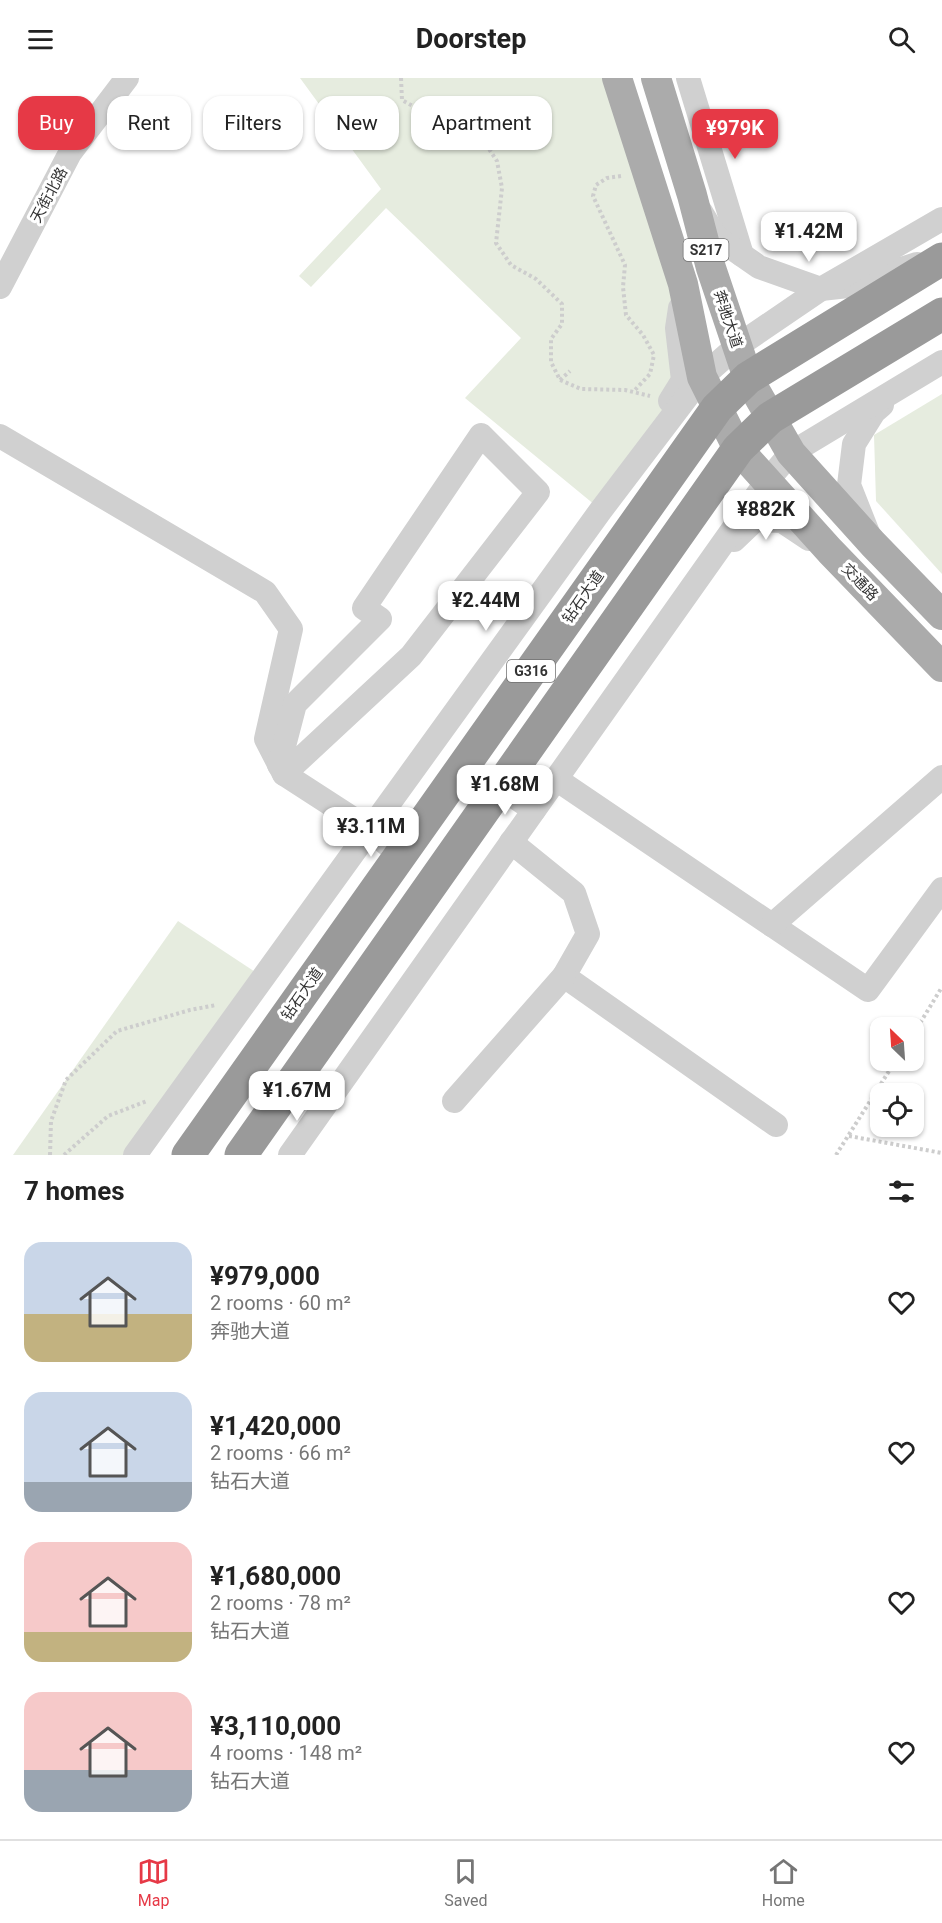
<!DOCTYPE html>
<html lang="en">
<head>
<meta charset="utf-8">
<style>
  body { margin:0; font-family:Roboto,"Noto Sans SC",sans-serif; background:#f6f6f6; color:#222; height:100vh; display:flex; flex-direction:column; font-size:22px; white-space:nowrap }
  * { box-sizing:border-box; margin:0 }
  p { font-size:20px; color:#767676 }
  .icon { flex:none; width:33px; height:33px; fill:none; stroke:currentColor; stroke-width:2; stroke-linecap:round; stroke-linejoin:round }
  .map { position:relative; height:1077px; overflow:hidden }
  .sheet { display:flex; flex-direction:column; background:#fff; flex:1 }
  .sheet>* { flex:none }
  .banner { position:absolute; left:18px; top:18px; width:600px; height:54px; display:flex; gap:12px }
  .needle { width:39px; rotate:335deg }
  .buttons { position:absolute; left:870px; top:939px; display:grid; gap:12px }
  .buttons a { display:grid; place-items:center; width:54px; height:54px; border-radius:12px; background:#fff; box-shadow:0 2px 4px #0004; font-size:30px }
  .price { position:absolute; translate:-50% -51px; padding:0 14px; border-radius:12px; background:#fff; color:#222; font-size:20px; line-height:39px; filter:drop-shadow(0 2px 3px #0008) }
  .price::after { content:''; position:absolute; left:50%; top:36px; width:18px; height:14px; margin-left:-9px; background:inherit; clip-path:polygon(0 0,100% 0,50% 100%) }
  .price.current { background:#e63946; color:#fff }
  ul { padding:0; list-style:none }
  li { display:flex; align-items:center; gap:18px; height:150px; padding:0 24px }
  li span { display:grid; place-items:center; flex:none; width:168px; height:120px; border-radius:18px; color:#555 }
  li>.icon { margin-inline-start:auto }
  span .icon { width:72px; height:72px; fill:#fffc; stroke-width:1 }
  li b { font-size:26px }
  h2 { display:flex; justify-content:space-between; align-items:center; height:72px; padding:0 24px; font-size:26px }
  .chip { padding:0 21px; border-radius:18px; background:#fff; box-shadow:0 2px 4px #0004; font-size:21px; line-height:54px }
  .chip.current { background:#e63946; color:#fff }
  header { display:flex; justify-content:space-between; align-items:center; height:78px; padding:0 24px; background:#fff; font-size:27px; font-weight:700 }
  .tab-bar { display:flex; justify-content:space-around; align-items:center; height:84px; border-top:2px solid #e0e0e0; background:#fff; font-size:16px; color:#767676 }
  .tab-bar a { display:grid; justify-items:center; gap:3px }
  .tab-bar .current { color:#e63946 }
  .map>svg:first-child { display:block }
  .green { fill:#e6ecdf }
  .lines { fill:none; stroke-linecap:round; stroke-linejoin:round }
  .path { stroke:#cdcdcd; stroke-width:4; stroke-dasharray:3 3; stroke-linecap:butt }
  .minor { stroke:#d0d0d0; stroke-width:24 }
  .major { stroke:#ababab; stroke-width:30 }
  .highway { stroke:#9a9a9a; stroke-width:33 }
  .labels { text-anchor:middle; stroke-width:6; stroke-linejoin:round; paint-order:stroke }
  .shield { fill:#fff; stroke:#707070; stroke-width:1.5 }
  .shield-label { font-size:14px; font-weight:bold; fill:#333 }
  .street-label { font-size:15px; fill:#333; stroke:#fff }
</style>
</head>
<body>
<header><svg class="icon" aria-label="menu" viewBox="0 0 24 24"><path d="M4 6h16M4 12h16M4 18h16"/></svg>Doorstep<svg class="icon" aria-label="search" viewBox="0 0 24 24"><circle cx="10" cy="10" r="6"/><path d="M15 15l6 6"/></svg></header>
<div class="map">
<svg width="942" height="1077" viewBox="0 0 942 1077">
  <rect width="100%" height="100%" fill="#fff"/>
  <g class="green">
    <path d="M300 0H617L657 124 683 302 601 432 465 320 521 260 386 130 311 209 299 198 381 111Z"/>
    <path d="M942 316V496L876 423 874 357Z"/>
    <path d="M178 843 263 899 136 1077H13Z"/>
  </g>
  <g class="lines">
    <g class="path">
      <path d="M401 0 402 22 427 36 464 44 481 59 497 83 502 110 496 165 511 187 536 201 562 226V246L551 261V284L560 302 581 311 625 312 650 318"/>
      <circle cx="510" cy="43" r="15"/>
      <path d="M481 59 496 50"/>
      <path d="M621 98 607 100 596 107 593 118 625 187 623 209 626 237 643 257 654 277 650 296 634 313"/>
      <path d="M560 302 570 293"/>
      <path d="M914 955 942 909"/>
      <path d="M849 1058 942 1075"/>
      <path d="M50 1077 51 1043 66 1002 117 953 190 932 216 927"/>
      <path d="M64 1077 108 1038 147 1023"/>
      <path d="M836 1077 896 982"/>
    </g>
    <g class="minor">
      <path d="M688 0 742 177"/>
      <path d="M701 134 716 159 759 189 821 211 848 208 917 186"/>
      <path d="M0 209 70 75 127 0"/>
      <path d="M670 323 683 302 677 250 680 230"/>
      <path d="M0 358 265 514 291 551 266 661 284 696 369 751 400 777"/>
      <path d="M868 455 849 407 854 366 874 334 882 327"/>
      <path d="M734 462 755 442 782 443 809 461"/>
      <path d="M279 687 295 626 380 541 364 530 481 357 538 414 411 578 284 696"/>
      <path d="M556 701 868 912 942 811"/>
      <path d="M500 709 534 732"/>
      <path d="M511 764 574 815 588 856 564 898 776 1047"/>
      <path d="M772 847 942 699"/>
      <path d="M454 1023 564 898"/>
      <path d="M135 1077 601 432 702 299 736 269 821 211 942 141"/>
      <path d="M290 1077 767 403 791 375 942 284"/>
    </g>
    <g class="major">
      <path d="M617 0 683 206 702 299 738 371 830 473 942 589"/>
      <path d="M656 0 692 117 711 190 748 300 791 375 873 466 942 537"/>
    </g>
    <g class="highway">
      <path d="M188 1077 717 330 748 300 942 181"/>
      <path d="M241 1077 738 371 770 340 942 236"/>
    </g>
  </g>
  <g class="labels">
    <g class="shield">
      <rect x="683.5" y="161" width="45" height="22" rx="4.5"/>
      <rect x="507" y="582" width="48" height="22" rx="4.5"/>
    </g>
    <g class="shield-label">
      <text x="706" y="177">S217</text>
      <text x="531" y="598">G316</text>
    </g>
    <g class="street-label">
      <text transform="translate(49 117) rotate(-62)" y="5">天街北路</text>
      <text transform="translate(728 241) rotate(72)" y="5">奔驰大道</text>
      <text transform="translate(860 504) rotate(46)" y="5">交通路</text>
      <text transform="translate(583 519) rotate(-55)" y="5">钻石大道</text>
      <text transform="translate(302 916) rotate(-55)" y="5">钻石大道</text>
    </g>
  </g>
</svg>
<div class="buttons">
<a><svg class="needle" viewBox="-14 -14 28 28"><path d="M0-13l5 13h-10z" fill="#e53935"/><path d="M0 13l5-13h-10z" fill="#767676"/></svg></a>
<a><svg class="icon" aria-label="locate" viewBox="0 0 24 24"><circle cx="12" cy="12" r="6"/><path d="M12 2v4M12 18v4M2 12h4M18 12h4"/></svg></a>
</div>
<b class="price current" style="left:735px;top:82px">¥979K</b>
<b class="price" style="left:809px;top:185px">¥1.42M</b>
<b class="price" style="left:766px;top:463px">¥882K</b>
<b class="price" style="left:486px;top:554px">¥2.44M</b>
<b class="price" style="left:505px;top:738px">¥1.68M</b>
<b class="price" style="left:371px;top:780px">¥3.11M</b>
<b class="price" style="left:297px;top:1044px">¥1.67M</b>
<div class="banner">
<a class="chip current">Buy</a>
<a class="chip">Rent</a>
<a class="chip">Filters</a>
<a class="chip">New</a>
<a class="chip">Apartment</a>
</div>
</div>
<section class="sheet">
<h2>7 homes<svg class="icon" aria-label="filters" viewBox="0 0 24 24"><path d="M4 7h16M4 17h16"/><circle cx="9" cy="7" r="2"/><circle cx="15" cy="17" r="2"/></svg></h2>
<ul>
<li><span style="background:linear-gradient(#c9d6e8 60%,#c2b280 0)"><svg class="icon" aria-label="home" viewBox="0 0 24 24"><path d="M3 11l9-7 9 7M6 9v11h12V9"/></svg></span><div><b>¥979,000</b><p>2 rooms · 60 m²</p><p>奔驰大道</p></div><svg class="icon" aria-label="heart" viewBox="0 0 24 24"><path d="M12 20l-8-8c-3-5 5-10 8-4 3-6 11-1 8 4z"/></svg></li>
<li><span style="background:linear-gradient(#c9d6e8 75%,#9aa5b1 0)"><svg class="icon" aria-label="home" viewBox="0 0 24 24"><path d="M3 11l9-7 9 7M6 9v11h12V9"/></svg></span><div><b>¥1,420,000</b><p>2 rooms · 66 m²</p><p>钻石大道</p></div><svg class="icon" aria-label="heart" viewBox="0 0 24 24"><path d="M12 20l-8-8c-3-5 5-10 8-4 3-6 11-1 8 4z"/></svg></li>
<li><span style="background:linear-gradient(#f6c9c9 75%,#c2b280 0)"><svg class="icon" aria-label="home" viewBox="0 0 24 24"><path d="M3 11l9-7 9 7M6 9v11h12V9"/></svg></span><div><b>¥1,680,000</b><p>2 rooms · 78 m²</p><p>钻石大道</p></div><svg class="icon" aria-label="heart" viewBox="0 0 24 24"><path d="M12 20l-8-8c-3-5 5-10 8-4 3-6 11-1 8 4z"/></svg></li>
<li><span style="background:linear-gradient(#f6c9c9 65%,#9aa5b1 0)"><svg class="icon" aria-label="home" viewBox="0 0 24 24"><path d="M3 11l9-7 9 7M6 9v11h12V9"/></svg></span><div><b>¥3,110,000</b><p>4 rooms · 148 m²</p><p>钻石大道</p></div><svg class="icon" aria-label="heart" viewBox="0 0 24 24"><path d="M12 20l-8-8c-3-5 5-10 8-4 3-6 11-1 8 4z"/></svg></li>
</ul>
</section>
<nav class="tab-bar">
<a class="current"><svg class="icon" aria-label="map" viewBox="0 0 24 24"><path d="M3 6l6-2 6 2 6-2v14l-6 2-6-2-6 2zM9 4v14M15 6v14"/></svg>Map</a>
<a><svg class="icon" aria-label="saved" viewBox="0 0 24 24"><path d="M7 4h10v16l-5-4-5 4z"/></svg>Saved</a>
<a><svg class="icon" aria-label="home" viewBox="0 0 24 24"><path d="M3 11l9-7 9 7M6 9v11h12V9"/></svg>Home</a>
</nav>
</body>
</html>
